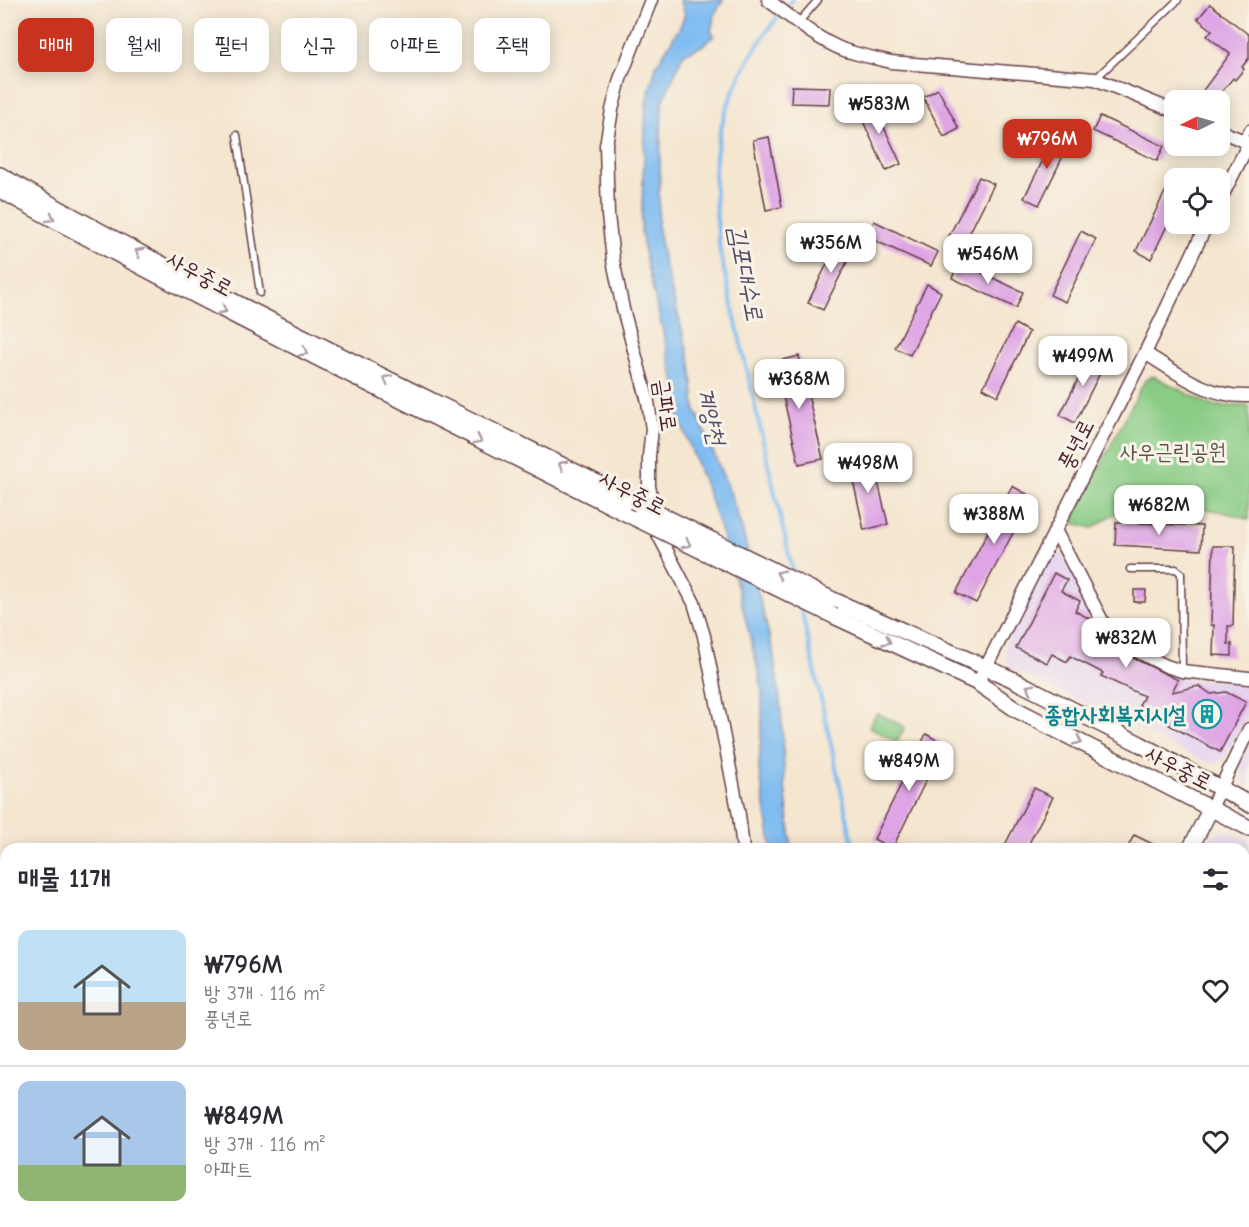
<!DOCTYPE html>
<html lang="ko">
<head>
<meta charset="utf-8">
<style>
  body { margin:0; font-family:"Comic Neue","Poor Story",sans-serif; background:#f2f2f3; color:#2b2b33; height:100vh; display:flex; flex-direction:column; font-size:22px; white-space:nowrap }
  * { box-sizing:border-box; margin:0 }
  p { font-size:20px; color:#7c7c81 }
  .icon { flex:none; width:33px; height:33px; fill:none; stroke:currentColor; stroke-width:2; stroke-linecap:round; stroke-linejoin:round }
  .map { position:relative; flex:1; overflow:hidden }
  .sheet { position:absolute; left:0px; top:843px; width:1250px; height:384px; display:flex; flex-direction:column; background:#fff; border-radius:18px 18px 0 0; box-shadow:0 3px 15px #0003 }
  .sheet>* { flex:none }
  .top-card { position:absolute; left:18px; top:18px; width:600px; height:54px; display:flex; gap:12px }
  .needle { width:39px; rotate:265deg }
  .fabs { position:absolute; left:1164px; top:90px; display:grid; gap:12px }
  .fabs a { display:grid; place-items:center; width:66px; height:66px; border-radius:12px; background:#fff; box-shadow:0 3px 15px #0003; font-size:30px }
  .price { position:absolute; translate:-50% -51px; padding:0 14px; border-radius:12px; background:#fff; color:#222; font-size:20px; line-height:39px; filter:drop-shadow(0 2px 3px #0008) }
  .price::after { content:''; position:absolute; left:50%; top:36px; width:18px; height:14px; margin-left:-9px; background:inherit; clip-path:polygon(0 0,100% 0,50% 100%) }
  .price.current { background:#c8321e; color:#fff }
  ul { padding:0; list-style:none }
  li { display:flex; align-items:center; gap:18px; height:150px; padding:0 18px }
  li+li { border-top:2px solid #e1e1e2 }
  li span { display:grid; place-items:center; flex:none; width:168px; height:120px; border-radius:12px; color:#555 }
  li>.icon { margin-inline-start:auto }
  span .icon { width:72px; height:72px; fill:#fffc; stroke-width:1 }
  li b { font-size:26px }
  h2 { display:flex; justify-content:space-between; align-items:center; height:72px; padding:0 18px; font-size:26px }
  .chip { padding:0 21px; border-radius:12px; background:#fff; box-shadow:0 3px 15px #0003; font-size:21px; line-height:54px }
  .chip.current { background:#c8321e; color:#fff }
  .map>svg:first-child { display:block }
  .built { fill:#e5d3f1 }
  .green { fill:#89cc85; stroke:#6a7658; stroke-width:1.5 }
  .water { fill:#7ebcf1; stroke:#646e8e; stroke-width:1.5 }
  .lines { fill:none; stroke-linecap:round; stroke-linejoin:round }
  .stream { stroke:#7ebcf1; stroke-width:4 }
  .building { fill:#dea4e5 }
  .service-casing { stroke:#643d44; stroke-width:9 }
  .minor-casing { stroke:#643d44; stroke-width:15 }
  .tertiary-casing { stroke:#643d44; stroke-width:18 }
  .service { stroke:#fff; stroke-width:6 }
  .minor { stroke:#fff; stroke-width:12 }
  .tertiary { stroke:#fff; stroke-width:15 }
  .tertiary-bridge-casing { stroke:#643d44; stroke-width:18; stroke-linecap:butt }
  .tertiary-bridge { stroke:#fff; stroke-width:15 }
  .oneway { stroke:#ae9aa0 }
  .labels { text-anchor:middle; stroke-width:6; stroke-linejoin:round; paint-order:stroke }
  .street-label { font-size:22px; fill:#4a1f2b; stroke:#f7f3e8 }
  .park-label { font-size:22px; fill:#5d5346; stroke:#f7f3e8 }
  .culture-label { font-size:22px; font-weight:bold; fill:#0d838f; stroke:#f7f3e8; text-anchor:end }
  .water-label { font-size:24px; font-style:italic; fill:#5a4e66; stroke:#f7f3e8 }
</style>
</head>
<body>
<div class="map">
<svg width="1249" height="1227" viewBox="0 0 1249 1227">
  <rect width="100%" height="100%" fill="#f7f3e8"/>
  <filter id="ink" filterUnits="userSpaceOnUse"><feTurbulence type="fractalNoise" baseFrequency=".0167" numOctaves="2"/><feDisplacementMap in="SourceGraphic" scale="12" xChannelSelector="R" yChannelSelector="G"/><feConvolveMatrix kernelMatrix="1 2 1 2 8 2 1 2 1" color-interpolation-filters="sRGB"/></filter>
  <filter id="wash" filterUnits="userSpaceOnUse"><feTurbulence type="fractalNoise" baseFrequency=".008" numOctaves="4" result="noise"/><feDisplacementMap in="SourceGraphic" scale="24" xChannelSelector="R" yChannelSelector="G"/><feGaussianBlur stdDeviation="1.35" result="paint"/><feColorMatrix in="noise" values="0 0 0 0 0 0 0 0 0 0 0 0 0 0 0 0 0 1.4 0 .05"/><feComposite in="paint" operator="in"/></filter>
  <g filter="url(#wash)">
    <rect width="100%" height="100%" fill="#f5e6d0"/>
    <g class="built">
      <path d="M1055 554H1060L1065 558 1101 628 1137 657 1192 681H1237L1249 685V712L1223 760 1214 763 1201 760 1013 669 1009 665 1005 652 1006 645 1043 569Z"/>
      <path d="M1249 746V788L1243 781 1240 763Z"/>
      <path d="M1223 831H1228L1249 839V958L1244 956V849H1204L1213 836Z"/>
      <path d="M1022 1221H1197L1209 1227H1019Z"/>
    </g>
    <g class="green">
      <path d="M1153 376 1208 404 1216 406H1249V520C1217 507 1149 501 1116 513 1108 516 1101 524 1092 528L1073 523 1076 512 1145 380Z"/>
      <path d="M877 713 905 727 897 742 869 727Z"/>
      <path d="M908 1221H980L977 1227H908Z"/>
      <path d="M1112 1221H1163L1175 1227H1109Z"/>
    </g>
    <g class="water">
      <path d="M680 0H723L715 14 711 30 714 36 702 46 683 54 662 104 658 231 664 262 691 364 695 408 731 495 742 529 773 651 781 708 785 786 792 849H772L759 769 762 714V691L758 670 740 596 720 529 709 496 678 415 675 382 645 257 641 231 646 104 656 66 680 27 685 14Z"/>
      <path d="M821 1221H849V1227H822Z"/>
    </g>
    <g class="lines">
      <g class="stream">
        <path d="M792 0C751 46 718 106 715 169 714 197 717 224 720 252L794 577"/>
        <path d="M800 604 854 849"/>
        <path d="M897 1221 898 1227"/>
      </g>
    </g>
    <g id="blocks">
      <g class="building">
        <path d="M1210 4 1249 35V58L1242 67 1244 69 1235 80 1233 78 1215 100H1210L1201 93 1230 54 1207 36 1212 30 1198 19Z"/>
        <path d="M792 86 830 87 829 104 791 103Z"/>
        <path d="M938 89 959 129 944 137 923 97Z"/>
        <path d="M871 99 901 164 886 171 856 106Z"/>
        <path d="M1100 116 1164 146 1157 161 1093 131Z"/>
        <path d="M1056 134 1070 142 1039 205 1024 198Z"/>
        <path d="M769 137 782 207 766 210 753 140Z"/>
        <path d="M979 177 994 184 962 248 947 240Z"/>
        <path d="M1167 188 1174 191V211L1151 259 1136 251Z"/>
        <path d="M874 221 938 252 931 266 867 237Z"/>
        <path d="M1081 231 1096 239 1065 302 1050 295Z"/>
        <path d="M839 239 855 246 823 310 808 303Z"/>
        <path d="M959 262 1023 292 1016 308 952 278Z"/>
        <path d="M927 284 941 292 910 355 895 348Z"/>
        <path d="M1015 324 1029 332 998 396 983 388Z"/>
        <path d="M1092 352 1107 359 1075 423 1060 415Z"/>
        <path d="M799 356 823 459 799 464 775 362Z"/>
        <path d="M872 457 888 524 864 530 849 462Z"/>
        <path d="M1012 486 1032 497 976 603 956 593Z"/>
        <path d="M1116 522 1202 526 1201 550 1115 545Z"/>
        <path d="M1213 546H1235L1233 626H1228V644H1232V656L1213 655 1214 625H1211Z"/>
        <path d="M1054 573 1067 580 1061 591 1080 601 1075 611 1092 620 1094 622 1089 632 1102 638 1104 643 1107 645 1178 680 1172 692 1199 686 1211 694 1226 692 1246 702 1220 752 1169 725 1171 721 1139 705 1144 696 1101 676 1103 673 1070 656 1067 662 1052 654 1047 663 1016 648Z"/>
        <path d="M1134 590H1146L1145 602H1134Z"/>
        <path d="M926 734 944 744 892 849 874 839Z"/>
        <path d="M1034 788 1053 797 1026 849H1003Z"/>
        <path d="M1134 835 1163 849H1127Z"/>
      </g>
    </g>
  </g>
  <g filter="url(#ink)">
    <use href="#blocks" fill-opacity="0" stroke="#643d44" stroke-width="1.5"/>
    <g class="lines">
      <g class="service-casing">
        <g id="service">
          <path d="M798 23 818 0"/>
          <path d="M1095 79 1178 0"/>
          <path d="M237 135 260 293"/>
          <path d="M1241 140 1249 128"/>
          <path d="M1130 569H1176L1181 573 1182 671"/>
          <path d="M1244 918 1249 907"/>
          <path d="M1244 1024 1249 1027"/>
          <path d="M1244 1189 1249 1179"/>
          <path d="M1224 1221H1227"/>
        </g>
      </g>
      <g class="minor-casing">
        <g id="minor">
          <path d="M651 0 620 79 612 110 606 145 608 215 613 260 623 309 648 402 652 429 649 456V486L658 534 694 603 704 636 739 815 743 849"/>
          <path d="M768 0C792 18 816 39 844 50 859 55 875 58 891 62L1095 79 1174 111"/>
          <path d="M1220 131 1249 143 1220 200"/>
          <path d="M1145 353C1177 373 1209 398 1249 396"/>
          <path d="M1055 530 1111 638 1166 666 1182 671 1249 678"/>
          <path d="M978 683 1145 353 1207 224"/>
          <path d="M1211 808 1249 729"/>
          <path d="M1244 963 1249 966"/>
          <path d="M782 1221 783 1227"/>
        </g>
      </g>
      <g class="tertiary-casing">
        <g id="tertiary">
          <path d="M0 175C205 294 421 393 633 501"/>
          <path d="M0 190C208 306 422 410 635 518"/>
          <path d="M833 600 1012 679 1140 744 1249 804"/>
          <path d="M834 616 978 683 1017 710 1249 828"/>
          <path d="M1190 849 1211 808"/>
          <path d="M998 1227 1001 1221"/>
        </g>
      </g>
      <use href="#service" class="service"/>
      <use href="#minor" class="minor"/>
      <use href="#tertiary" class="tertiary"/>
      <g class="tertiary-bridge-casing">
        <g id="tertiary-bridge">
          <path d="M633 501 833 600"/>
          <path d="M635 518 834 616"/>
        </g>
      </g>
      <use href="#tertiary-bridge" class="tertiary-bridge"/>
    </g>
    <defs><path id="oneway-chevron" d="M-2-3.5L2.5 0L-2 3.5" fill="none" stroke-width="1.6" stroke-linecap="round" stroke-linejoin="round" transform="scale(1.5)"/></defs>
    <g class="oneway">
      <use href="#oneway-chevron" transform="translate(51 218) rotate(29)"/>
      <use href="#oneway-chevron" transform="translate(139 252) rotate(-153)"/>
      <use href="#oneway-chevron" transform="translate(223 310) rotate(28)"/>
      <use href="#oneway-chevron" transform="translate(304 352) rotate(27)"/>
      <use href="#oneway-chevron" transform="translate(387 379) rotate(-153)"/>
      <use href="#oneway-chevron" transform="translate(478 440) rotate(26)"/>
      <use href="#oneway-chevron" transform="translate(562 465) rotate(-153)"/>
      <use href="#oneway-chevron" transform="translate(687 544) rotate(26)"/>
      <use href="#oneway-chevron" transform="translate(780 574) rotate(-154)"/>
      <use href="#oneway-chevron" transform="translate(887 641) rotate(25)"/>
      <use href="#oneway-chevron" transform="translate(1030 688) rotate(-153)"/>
      <use href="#oneway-chevron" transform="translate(1078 741) rotate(27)"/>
    </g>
  </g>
  <defs>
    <g id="building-ring" transform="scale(1.5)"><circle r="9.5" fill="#f7f3e8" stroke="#0f9aa8" stroke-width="1.5"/><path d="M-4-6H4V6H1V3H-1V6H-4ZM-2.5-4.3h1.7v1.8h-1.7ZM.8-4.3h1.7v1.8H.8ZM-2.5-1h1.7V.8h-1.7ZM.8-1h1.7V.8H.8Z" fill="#0f9aa8"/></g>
  </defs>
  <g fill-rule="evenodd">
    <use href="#building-ring" x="1207" y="714"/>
  </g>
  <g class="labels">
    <g class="street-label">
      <text transform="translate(200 273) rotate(28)" y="8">사우중로</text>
      <text transform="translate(666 405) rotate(81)" y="8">금파로</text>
      <text transform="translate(1075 444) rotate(-63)" y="8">풍년로</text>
      <text transform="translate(633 492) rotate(27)" y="8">사우중로</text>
      <text transform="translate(1179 767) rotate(27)" y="8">사우중로</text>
    </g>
    <g class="park-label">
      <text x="1173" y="459">사우근린공원</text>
    </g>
    <g class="culture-label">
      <text x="1186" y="722">종합사회복지시설</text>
    </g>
    <g class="water-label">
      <text transform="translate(746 273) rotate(79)" y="8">김포대수로</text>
      <text transform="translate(711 416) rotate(77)" y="8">계양천</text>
    </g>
  </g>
</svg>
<div class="fabs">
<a><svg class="needle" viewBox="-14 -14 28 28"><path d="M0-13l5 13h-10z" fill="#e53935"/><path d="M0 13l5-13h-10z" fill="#7c7c81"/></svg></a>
<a><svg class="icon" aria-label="locate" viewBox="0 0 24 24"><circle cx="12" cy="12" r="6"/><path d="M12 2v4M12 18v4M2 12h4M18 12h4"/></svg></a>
</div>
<b class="price" style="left:879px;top:135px">₩583M</b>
<b class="price current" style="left:1047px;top:170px">₩796M</b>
<b class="price" style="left:831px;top:274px">₩356M</b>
<b class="price" style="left:988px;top:285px">₩546M</b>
<b class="price" style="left:1083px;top:387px">₩499M</b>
<b class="price" style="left:799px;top:410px">₩368M</b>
<b class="price" style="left:868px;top:494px">₩498M</b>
<b class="price" style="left:1159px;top:536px">₩682M</b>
<b class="price" style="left:994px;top:545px">₩388M</b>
<b class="price" style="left:1126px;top:669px">₩832M</b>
<b class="price" style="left:909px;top:792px">₩849M</b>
<div class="top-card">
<a class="chip current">매매</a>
<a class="chip">월세</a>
<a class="chip">필터</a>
<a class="chip">신규</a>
<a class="chip">아파트</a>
<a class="chip">주택</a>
</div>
<section class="sheet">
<h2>매물 11개<svg class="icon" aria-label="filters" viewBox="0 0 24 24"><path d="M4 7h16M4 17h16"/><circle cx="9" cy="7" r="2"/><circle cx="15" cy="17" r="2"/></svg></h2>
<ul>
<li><span style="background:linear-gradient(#bfe0f5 60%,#b9a48a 0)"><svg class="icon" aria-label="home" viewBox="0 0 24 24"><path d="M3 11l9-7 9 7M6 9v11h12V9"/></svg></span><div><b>₩796M</b><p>방 3개 · 116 m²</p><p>풍년로</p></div><svg class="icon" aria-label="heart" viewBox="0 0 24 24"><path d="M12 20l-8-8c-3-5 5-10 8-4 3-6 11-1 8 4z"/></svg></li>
<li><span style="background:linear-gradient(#a9c7e8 70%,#8fb573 0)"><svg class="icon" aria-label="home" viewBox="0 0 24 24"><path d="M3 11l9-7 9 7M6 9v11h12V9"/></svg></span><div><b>₩849M</b><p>방 3개 · 116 m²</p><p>아파트</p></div><svg class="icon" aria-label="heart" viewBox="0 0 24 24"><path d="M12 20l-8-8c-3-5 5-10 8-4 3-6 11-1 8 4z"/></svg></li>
</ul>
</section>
</div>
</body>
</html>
